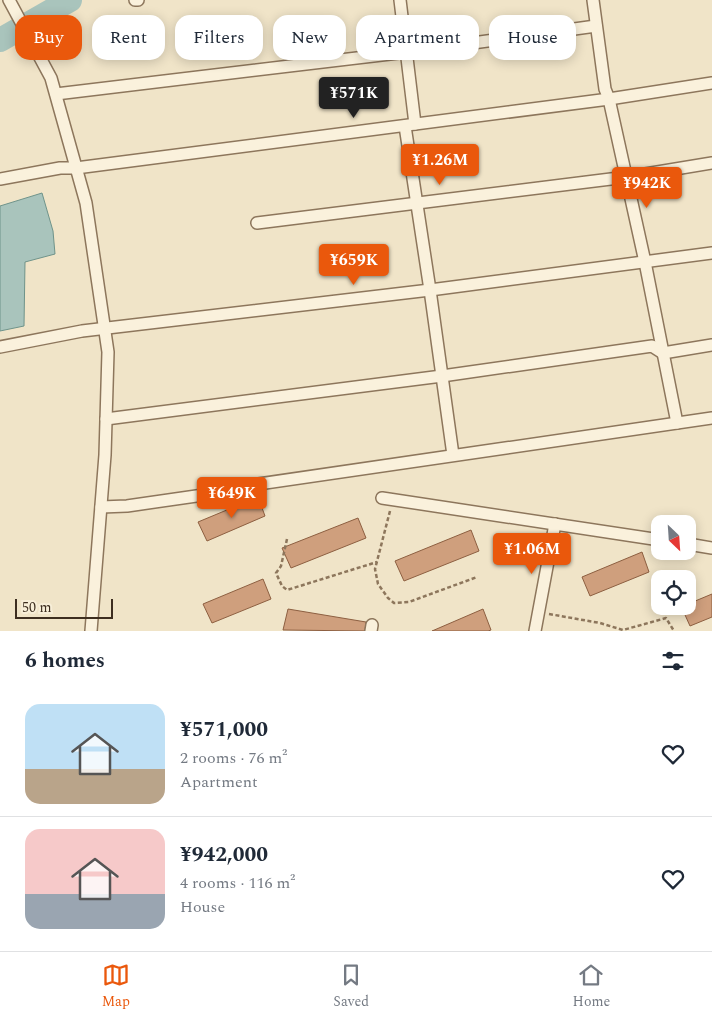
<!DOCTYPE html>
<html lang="en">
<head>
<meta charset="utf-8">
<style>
  body { margin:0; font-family:Spectral,serif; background:#f6f6f7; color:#1f2937; height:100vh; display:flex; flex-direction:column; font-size:19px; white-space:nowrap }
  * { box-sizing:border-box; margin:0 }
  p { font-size:16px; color:#747a83 }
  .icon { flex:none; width:28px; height:28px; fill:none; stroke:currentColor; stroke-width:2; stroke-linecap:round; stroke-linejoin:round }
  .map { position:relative; height:631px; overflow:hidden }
  .drawer { display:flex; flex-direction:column; background:#fff; flex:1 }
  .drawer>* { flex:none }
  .guide { position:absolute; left:15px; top:15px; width:682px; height:45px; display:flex; gap:10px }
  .needle { width:32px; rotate:155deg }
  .buttons { position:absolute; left:651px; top:515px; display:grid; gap:10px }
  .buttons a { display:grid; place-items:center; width:45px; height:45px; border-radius:10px; background:#fff; box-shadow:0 2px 12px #0003; font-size:25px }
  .scale { position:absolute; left:15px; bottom:12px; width:98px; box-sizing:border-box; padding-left:5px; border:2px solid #3d2e20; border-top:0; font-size:14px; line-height:18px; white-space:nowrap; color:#3d2e20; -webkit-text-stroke:4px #f7eed8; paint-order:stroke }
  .price { position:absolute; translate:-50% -42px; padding:0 11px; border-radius:5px; background:#ea580c; color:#fff; font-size:16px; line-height:32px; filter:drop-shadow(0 1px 2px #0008) }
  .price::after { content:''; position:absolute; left:50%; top:30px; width:15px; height:11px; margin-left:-8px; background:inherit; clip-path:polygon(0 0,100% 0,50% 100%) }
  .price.on { background:#222; color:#fff }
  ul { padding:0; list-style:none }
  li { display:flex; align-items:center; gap:15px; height:125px; padding:0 25px }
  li+li { border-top:1px solid #e0e1e3 }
  li span { display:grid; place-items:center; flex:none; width:140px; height:100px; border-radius:15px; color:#555 }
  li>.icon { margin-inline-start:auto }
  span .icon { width:60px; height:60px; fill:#fffc; stroke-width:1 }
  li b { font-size:21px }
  h2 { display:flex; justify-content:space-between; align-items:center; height:60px; padding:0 25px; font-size:21px }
  .chip { padding:0 18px; border-radius:15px; background:#fff; box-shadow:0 2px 12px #0003; font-size:18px; line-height:45px }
  .chip.on { background:#ea580c; color:#fff }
  .menu { display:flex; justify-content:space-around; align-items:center; height:70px; border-top:1px solid #e0e1e3; background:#fff; font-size:14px; color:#747a83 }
  .menu a { display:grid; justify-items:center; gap:2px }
  .menu .on { color:#ea580c }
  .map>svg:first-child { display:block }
  .water { fill:#a9c4bc; stroke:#6f938a }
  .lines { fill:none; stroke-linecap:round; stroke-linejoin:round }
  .river { stroke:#a9c4bc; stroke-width:24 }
  .building { fill:#cf9f7d; stroke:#8d5f41 }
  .street-casing { stroke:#8d765c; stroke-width:14 }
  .path { stroke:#8d765c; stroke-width:2.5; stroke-dasharray:4 2.5; stroke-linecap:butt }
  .street { stroke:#faf1dc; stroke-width:11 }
</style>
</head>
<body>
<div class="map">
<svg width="712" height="631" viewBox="0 0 712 631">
  <rect width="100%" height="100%" fill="#f0e4c8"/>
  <path class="water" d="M42 193 53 231 55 254 25 262 24 326 0 331V206Z"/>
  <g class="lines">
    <path class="river" d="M0 40 70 0"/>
  </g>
  <g class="building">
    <path d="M258 497 265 516 207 541 198 522Z"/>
    <path d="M358 518 366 538 291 568 282 548Z"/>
    <path d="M471 530 479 551 404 581 395 561Z"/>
    <path d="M642 552 649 572 590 596 582 577Z"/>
    <path d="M263 579 271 599 212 623 203 604Z"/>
    <path d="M712 594V617L690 626 681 606H688V604Z"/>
    <path d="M288 609 366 622 365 631 283 630Z"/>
    <path d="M483 609 491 630 488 631H432Z"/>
  </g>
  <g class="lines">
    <g class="street-casing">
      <g id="street">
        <path d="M9 0 51 78 86 203 108 352 105 455 91 631"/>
        <path d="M135 0H138"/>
        <path d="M400 0 415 124"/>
        <path d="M593 0 605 89 609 99 645 262 677 423"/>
        <path d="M56 94 407 52 596 26"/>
        <path d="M405 126 430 290 453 455"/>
        <path d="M0 179 60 168H76L609 99 712 83"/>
        <path d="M257 223 627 177 712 163"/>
        <path d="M0 347 82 331 430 290 712 253"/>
        <path d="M106 419 442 376 652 346 663 353 712 345"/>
        <path d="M382 498 660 540"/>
        <path d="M101 507 127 506 238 490 245 486 712 418"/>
        <path d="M688 544 712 548"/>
        <path d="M371 631 372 625"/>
        <path d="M535 631 555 524"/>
      </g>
    </g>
    <g class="path">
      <path d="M390 511 375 569 378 584 388 598 394 603 409 602 477 577"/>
      <path d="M287 539 281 566 276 573 282 586 287 590 377 562"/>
      <path d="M549 614 600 623 623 630 666 618 674 631"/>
    </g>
    <use href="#street" class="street"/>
  </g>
</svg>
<div class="buttons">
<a><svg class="needle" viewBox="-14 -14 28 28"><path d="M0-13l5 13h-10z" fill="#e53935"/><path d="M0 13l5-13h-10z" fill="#747a83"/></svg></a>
<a><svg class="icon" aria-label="locate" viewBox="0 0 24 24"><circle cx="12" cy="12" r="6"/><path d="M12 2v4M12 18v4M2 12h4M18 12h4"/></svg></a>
</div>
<div class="scale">50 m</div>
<b class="price on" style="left:354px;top:119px">¥571K</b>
<b class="price" style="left:440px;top:186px">¥1.26M</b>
<b class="price" style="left:647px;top:209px">¥942K</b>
<b class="price" style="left:354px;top:286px">¥659K</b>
<b class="price" style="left:232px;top:519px">¥649K</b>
<b class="price" style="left:532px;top:575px">¥1.06M</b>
<div class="guide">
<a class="chip on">Buy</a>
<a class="chip">Rent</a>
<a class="chip">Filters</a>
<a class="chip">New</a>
<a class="chip">Apartment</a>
<a class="chip">House</a>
</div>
</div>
<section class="drawer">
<h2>6 homes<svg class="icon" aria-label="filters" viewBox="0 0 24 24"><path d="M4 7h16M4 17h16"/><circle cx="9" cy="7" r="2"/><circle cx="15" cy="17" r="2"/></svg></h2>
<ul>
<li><span style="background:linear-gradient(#bfe0f5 65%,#b9a48a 0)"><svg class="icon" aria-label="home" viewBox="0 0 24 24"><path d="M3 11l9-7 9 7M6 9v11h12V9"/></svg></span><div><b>¥571,000</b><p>2 rooms · 76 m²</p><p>Apartment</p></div><svg class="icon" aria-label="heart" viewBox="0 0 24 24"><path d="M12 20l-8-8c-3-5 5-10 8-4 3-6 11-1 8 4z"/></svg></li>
<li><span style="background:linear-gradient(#f6c9c9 65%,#9aa5b1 0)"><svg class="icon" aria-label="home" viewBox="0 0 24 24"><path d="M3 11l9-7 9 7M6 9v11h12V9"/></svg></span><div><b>¥942,000</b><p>4 rooms · 116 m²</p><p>House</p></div><svg class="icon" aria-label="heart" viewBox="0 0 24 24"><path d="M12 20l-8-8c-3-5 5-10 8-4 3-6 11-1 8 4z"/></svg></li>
</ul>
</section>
<nav class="menu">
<a class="on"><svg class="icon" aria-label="map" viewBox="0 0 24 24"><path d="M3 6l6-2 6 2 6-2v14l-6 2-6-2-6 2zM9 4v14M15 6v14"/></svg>Map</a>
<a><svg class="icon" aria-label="saved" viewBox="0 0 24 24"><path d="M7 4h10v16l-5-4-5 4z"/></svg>Saved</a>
<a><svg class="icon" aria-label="home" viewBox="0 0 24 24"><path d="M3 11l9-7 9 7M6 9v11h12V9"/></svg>Home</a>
</nav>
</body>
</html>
